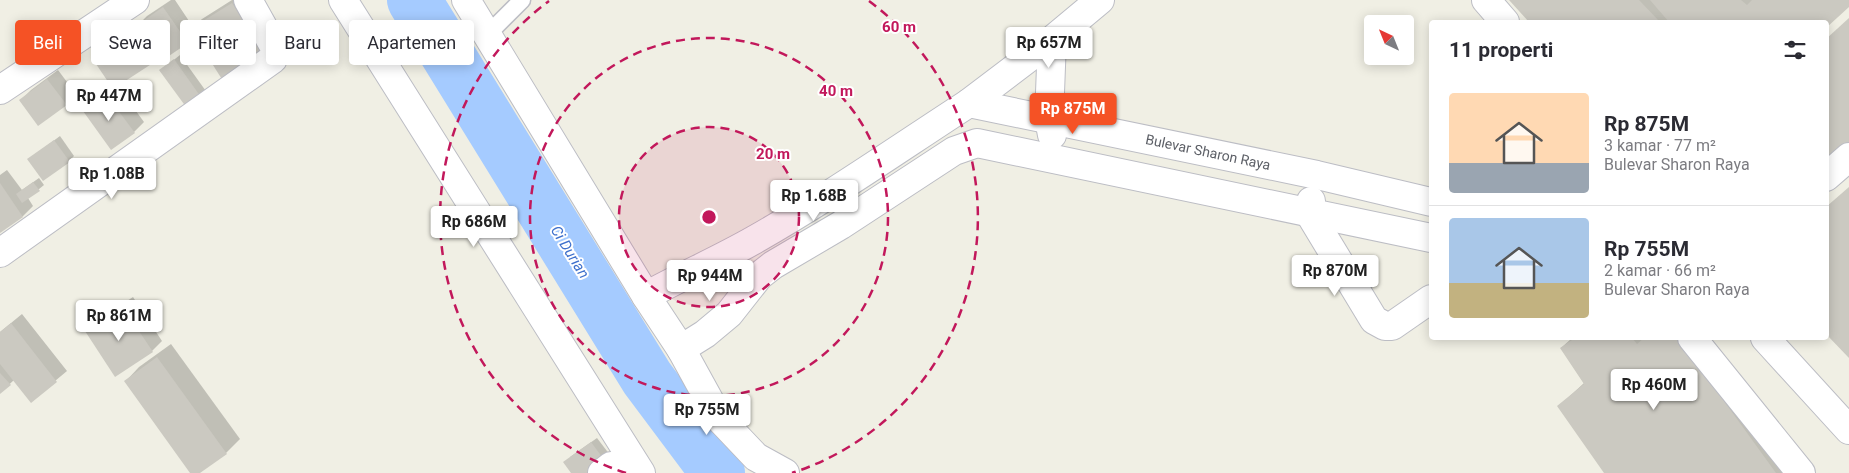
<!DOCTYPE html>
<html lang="id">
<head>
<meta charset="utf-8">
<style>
  body { margin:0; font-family:Roboto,sans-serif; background:#f2f2f3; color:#2b2b33; height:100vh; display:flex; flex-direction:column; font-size:19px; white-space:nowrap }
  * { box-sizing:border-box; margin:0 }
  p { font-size:16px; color:#7c7c81 }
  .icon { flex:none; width:28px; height:28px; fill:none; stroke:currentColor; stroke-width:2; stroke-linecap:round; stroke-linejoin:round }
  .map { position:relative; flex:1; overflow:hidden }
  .sheet { position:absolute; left:1429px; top:20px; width:400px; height:320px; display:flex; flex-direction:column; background:#fff; border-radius:5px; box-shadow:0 2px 12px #0003 }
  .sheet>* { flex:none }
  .hud { position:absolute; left:15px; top:20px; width:475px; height:45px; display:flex; gap:10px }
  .needle { width:32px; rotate:317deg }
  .buttons { position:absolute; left:1364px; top:15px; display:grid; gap:10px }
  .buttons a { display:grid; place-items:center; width:50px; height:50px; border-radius:5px; background:#fff; box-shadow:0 2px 12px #0003; font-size:25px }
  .price { position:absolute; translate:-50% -42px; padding:0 11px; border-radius:5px; background:#fff; color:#222; font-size:16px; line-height:32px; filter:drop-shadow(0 1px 2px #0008) }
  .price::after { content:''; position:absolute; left:50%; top:30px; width:15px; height:11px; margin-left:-8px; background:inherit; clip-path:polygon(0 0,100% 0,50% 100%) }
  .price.current { background:#f55225; color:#fff }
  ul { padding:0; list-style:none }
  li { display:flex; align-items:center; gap:15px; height:125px; padding:0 20px }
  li+li { border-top:1px solid #e1e1e2 }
  li span { display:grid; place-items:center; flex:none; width:140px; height:100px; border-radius:5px; color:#555 }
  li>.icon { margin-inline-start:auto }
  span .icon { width:60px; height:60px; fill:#fffc; stroke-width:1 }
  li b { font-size:21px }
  h2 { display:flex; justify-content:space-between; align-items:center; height:60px; padding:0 20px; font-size:21px }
  .tag { padding:0 18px; border-radius:5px; background:#fff; box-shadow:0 2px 12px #0003; font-size:18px; line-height:45px }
  .tag.current { background:#f55225; color:#fff }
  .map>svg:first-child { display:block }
  .shadow { fill:#0003 }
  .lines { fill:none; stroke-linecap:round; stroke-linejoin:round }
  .river { stroke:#a5cbff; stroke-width:54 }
  .building { fill:#cbc9c1 }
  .service-casing { stroke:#bcbdc4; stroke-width:19 }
  .minor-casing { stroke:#bcbdc4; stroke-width:30 }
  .service { stroke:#fff; stroke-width:16 }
  .minor { stroke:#fff; stroke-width:28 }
  .ring { fill:none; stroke:#c2185b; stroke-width:2.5; stroke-dasharray:9 6 }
  .labels { text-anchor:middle; stroke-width:4; stroke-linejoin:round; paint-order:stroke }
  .street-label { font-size:14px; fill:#5c5f66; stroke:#fff }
  .water-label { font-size:15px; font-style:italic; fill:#3e70cc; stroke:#fff }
  .centre { fill:#c2185b; stroke:#fff; stroke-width:2.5 }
  .ring-label { font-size:15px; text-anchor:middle; font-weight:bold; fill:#c2185b; stroke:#fff; stroke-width:4; stroke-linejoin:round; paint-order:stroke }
</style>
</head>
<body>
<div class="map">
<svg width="1849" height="473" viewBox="0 0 1849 473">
  <rect width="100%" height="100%" fill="#f0efe4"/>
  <g class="shadow">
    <path d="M171 0H175L193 27 202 19 232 0H247L276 47 195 34 187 42 158 56 152 62 117 85 144 122 134 132 84 111 95 101 113 88 98 64 108 54 141 32 137 26 147 16Z"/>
    <path d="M1510 0H1849V5L1826 22H1531Z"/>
    <path d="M180 55 208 94 203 99 161 70Z"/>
    <path d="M58 70 76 94 66 104 21 100 31 90Z"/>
    <path d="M60 136 74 156 69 161 29 159Z"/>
    <path d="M7 170 22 190 39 178 44 185 28 198 33 206 23 216 0 232V175Z"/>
    <path d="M133 297 162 341 152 351 87 331 97 321Z"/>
    <path d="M22 314 67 371 31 401 14 380 0 393V332Z"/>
    <path d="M1572 338H1694L1793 473H1605L1559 406 1584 383 1561 348Z"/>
    <path d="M171 344 240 439 226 453 197 473H192L126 381 139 367Z"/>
    <path d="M597 438 610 455 587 473H573L570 457Z"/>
  </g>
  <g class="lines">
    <path class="river" d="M414 0 647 378 718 473"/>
  </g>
  <g class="building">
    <path d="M1509 0H1639L1660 22H1529Z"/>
    <path d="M1650 0H1741L1747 5 1752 0H1849V7L1826 28V22H1669Z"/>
    <path d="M232 3 267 58 225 84 190 29Z"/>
    <path d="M163 7 188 43 160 62 136 26Z"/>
    <path d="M1849 18V144L1826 165V39Z"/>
    <path d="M136 38 153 63 113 89 96 64Z"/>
    <path d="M174 59 203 100 189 111 159 70Z"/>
    <path d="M47 79 67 105 38 126 19 100Z"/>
    <path d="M106 94 135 133 111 150 83 111Z"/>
    <path d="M54 140 70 162 43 181 27 159Z"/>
    <path d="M33 182 40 191 22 203 16 194Z"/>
    <path d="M0 183 23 217 0 233Z"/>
    <path d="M1849 187V358L1826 334V207Z"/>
    <path d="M123 307 153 352 115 377 85 331Z"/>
    <path d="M11 323 57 382 31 403 0 364V332Z"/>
    <path d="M1575 338H1632L1637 344 1644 338H1676L1703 372 1776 473H1604L1557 406 1584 384 1560 348Z"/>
    <path d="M157 357 227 454 200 473H190L124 381Z"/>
    <path d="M0 373 11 385 0 394Z"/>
    <path d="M591 442 605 461 589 473H571L563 462Z"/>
  </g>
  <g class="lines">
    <g class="service-casing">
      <path id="service" d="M487 35 522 0"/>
    </g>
    <g class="minor-casing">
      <g id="minor">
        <path d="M343 0 641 473"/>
        <path d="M466 0 646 296 681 349 719 418 756 457 785 473"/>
        <path d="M1486 0 1505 22"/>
        <path d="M0 90 135 0"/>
        <path d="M969 103 1052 40 1100 0"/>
        <path d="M1052 135 1049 119 1052 40"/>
        <path d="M1826 177 1849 157"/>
        <path d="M1311 201 1308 211 1374 320 1385 326H1392L1431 299"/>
        <path d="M0 253 273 59 276 50 248 0"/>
        <path d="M646 296C682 276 719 260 754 240 828 198 898 149 969 103L1317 175 1431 202"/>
        <path d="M1692 338 1801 473"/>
        <path d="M1765 338 1849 430"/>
        <path d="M681 349 705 334 729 314 759 276 773 265 841 225 954 151 977 143 1431 238"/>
        <path d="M602 473 611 466"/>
      </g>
    </g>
    <use href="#service" class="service"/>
    <use href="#minor" class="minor"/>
  </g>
  <circle cx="709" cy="217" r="90" fill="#c2185b" fill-opacity=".12"/>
  <g class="ring">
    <circle cx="709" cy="217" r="90"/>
    <circle cx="709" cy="217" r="179"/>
    <path d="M626 473A269 269 0 0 1 549 1M869 1A269 269 0 0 1 792 473"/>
  </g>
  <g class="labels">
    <g class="street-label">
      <text transform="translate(1208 152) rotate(12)" y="5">Bulevar Sharon Raya</text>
    </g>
    <g class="water-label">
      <text transform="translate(570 252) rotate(58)" y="5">Ci Durian</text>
    </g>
  </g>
  <circle cx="709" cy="217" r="8" class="centre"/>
  <g class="ring-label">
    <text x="899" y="32">60 m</text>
    <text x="836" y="96">40 m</text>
    <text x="773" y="159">20 m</text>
  </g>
</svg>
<div class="buttons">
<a><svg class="needle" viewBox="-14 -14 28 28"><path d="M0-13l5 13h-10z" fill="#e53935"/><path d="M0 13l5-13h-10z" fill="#7c7c81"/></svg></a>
</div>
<b class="price" style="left:1049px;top:69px">Rp 657M</b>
<b class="price" style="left:109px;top:122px">Rp 447M</b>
<b class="price current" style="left:1073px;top:135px">Rp 875M</b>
<b class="price" style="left:112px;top:200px">Rp 1.08B</b>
<b class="price" style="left:814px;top:222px">Rp 1.68B</b>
<b class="price" style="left:474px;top:248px">Rp 686M</b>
<b class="price" style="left:1335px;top:297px">Rp 870M</b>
<b class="price" style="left:710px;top:302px">Rp 944M</b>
<b class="price" style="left:119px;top:342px">Rp 861M</b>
<b class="price" style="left:1654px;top:411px">Rp 460M</b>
<b class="price" style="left:707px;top:436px">Rp 755M</b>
<div class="hud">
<a class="tag current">Beli</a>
<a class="tag">Sewa</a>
<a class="tag">Filter</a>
<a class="tag">Baru</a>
<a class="tag">Apartemen</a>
</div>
<section class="sheet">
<h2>11 properti<svg class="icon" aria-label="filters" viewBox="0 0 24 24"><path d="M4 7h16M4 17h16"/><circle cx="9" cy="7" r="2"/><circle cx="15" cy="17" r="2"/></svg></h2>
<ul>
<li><span style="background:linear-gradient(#ffd9b3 70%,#9aa5b1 0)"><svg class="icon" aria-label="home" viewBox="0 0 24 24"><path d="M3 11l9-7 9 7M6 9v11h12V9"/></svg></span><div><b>Rp 875M</b><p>3 kamar · 77 m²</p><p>Bulevar Sharon Raya</p></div></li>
<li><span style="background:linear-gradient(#a9c7e8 65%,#c2b280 0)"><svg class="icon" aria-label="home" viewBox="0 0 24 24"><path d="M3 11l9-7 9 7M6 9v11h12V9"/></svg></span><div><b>Rp 755M</b><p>2 kamar · 66 m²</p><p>Bulevar Sharon Raya</p></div></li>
</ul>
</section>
</div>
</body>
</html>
